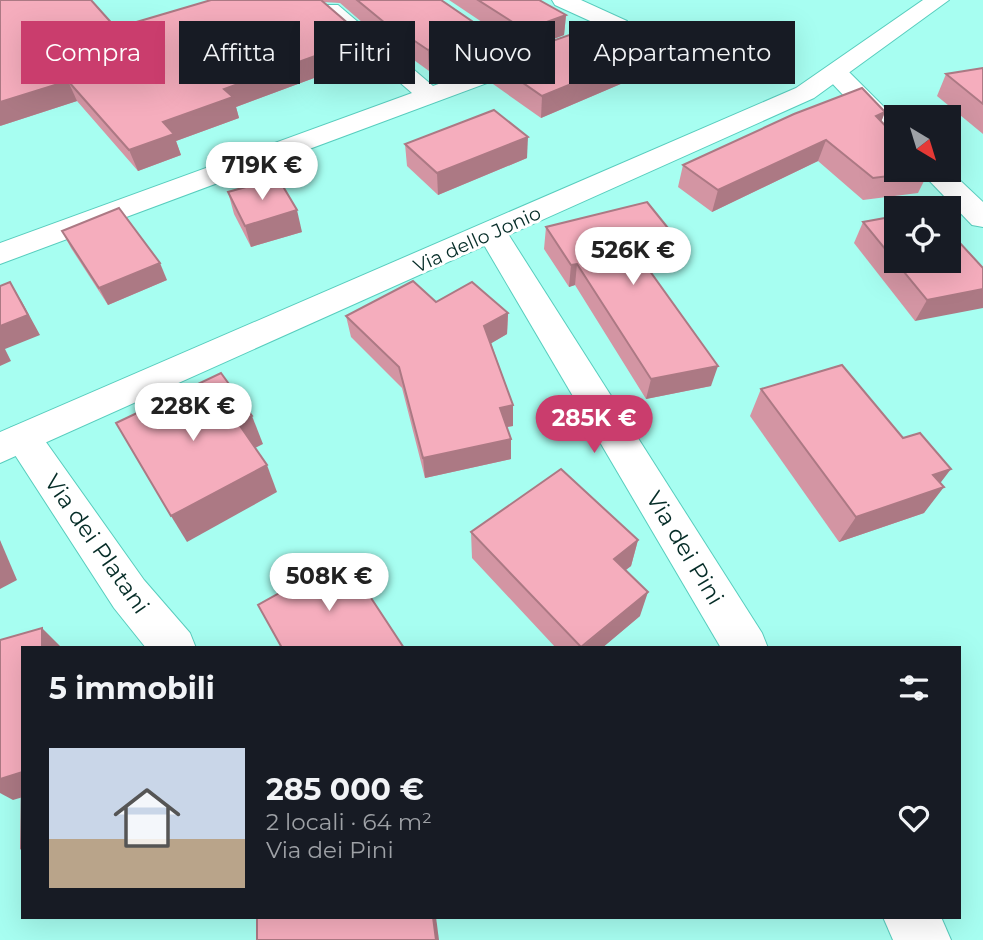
<!DOCTYPE html>
<html lang="it">
<head>
<meta charset="utf-8">
<style>
  body { margin:0; font-family:Montserrat,sans-serif; background:#20242c; color:#f1f3f6; height:100vh; display:flex; flex-direction:column; font-size:26px; white-space:nowrap }
  * { box-sizing:border-box; margin:0 }
  p { font-size:23px; color:#9ea1a6 }
  .icon { flex:none; width:38px; height:38px; fill:none; stroke:currentColor; stroke-width:2; stroke-linecap:round; stroke-linejoin:round }
  .map { position:relative; flex:1; overflow:hidden }
  .drawer { position:absolute; left:21px; top:646px; width:940px; height:273px; display:flex; flex-direction:column; background:#171b24; border-radius:0px; box-shadow:0 7px 28px #0002 }
  .drawer>* { flex:none }
  .guide { position:absolute; left:21px; top:21px; width:942px; height:63px; display:flex; gap:14px }
  .needle { width:46px; rotate:142deg }
  .tools { position:absolute; left:884px; top:105px; display:grid; gap:14px }
  .tools a { display:grid; place-items:center; width:77px; height:77px; border-radius:0px; background:#171b24; box-shadow:0 7px 28px #0002; font-size:35px }
  .price { position:absolute; translate:-50% -60px; padding:0 16px; border-radius:24px; background:#fff; color:#222; font-size:23px; line-height:46px; filter:drop-shadow(0 2px 4px #0008) }
  .price::after { content:''; position:absolute; left:50%; top:42px; width:21px; height:16px; margin-left:-10px; background:inherit; clip-path:polygon(0 0,100% 0,50% 100%) }
  .price.current { background:#ca3d6d; color:#fff }
  ul { padding:0; list-style:none }
  li { display:flex; align-items:center; gap:21px; height:175px; padding:0 28px }
  li span { display:grid; place-items:center; flex:none; width:196px; height:140px; border-radius:0px; color:#555 }
  li>.icon { margin-inline-start:auto }
  span .icon { width:84px; height:84px; fill:#fffc; stroke-width:1 }
  li b { font-size:30px }
  h2 { display:flex; justify-content:space-between; align-items:center; height:84px; padding:0 28px; font-size:30px }
  .pill { padding:0 24px; border-radius:0px; background:#171b24; box-shadow:0 7px 28px #0002; font-size:24px; line-height:63px }
  .pill.current { background:#ca3d6d; color:#fff }
  .map>svg:first-child { display:block }
  .lines { fill:none; stroke-linecap:round; stroke-linejoin:round }
  .street-casing { stroke:#58cdbe; stroke-width:2 }
  .secondary-casing { stroke:#58cdbe; stroke-width:2 }
  .street { fill:#fff; fill-rule:evenodd }
  .secondary { fill:#fff; fill-rule:evenodd }
  .wall { fill:#d395a3 }
  .shaded-wall { fill:#ac7984 }
  .building { fill:#f5adbd; stroke:#ac7984; stroke-width:2 }
  .labels { text-anchor:middle; stroke-width:6; stroke-linejoin:round; paint-order:stroke }
  .far-street-label { font-size:19px; fill:#052c27; stroke:#fff }
  .street-label { font-size:23px; fill:#052c27; stroke:#fff }
</style>
</head>
<body>
<div class="map">
<svg width="983" height="940" viewBox="0 0 983 940">
  <rect width="100%" height="100%" fill="#a7fef1"/>
  <g class="lines">
    <g class="street-casing">
      <g id="street">
        <path d="M552 0H581L627 21 631 26 627 31 0 264V243L412 93 322 15 319 10 322 5H338L433 86 599 25 555 5Z"/>
        <path d="M836 66 845 68 896 119V142L886 140 827 78 824 73 827 68Z"/>
        <path d="M948 169 983 202V227L972 225 919 170Z"/>
        <path d="M492 223 503 226 762 633 768 648H721L477 233 481 226Z"/>
        <path d="M23 423 36 428 144 580 190 633 196 648H146L114 608 4 438 10 428Z"/>
        <path d="M883 917H941L951 940H893Z"/>
      </g>
    </g>
    <g class="secondary-casing">
      <path id="secondary" d="M923 0H949L814 98 0 463V432L796 88Z"/>
    </g>
    <use href="#street" class="street"/>
    <use href="#secondary" class="secondary"/>
  </g>
  <g class="wall">
    <path d="M211 0H441L497 59 472 69 459 59 429 71 396 47 393 49 340 3 323 2 368 58 236 107 239 118 176 141 181 155 138 171 77 101 0 126 116 28Z"/>
    <path d="M449 0H539L566 15 564 35 524 50Z"/>
    <path d="M493 62 637 77 541 118 493 84Z"/>
    <path d="M983 68V134L937 96 946 74Z"/>
    <path d="M885 112 881 122 929 171 918 193 863 200 818 161 712 212 678 187 683 165Z"/>
    <path d="M405 144 527 158 438 195 407 166Z"/>
    <path d="M228 192 302 232 251 247 234 214Z"/>
    <path d="M863 222 983 268 915 321 854 243Z"/>
    <path d="M546 227 676 238 671 260 647 266 711 386 646 399 575 285 569 287 544 249Z"/>
    <path d="M62 231 167 280 108 305 71 248Z"/>
    <path d="M436 302 508 313 507 334 491 343 513 405V426L507 427 511 439V459L425 478 402 388 351 337 346 316Z"/>
    <path d="M761 389 940 483 924 513 839 542 750 416Z"/>
    <path d="M471 532 638 540 631 566 625 570 640 616 602 648H556L472 558Z"/>
  </g>
  <g class="shaded-wall">
    <path d="M566 15 564 35 524 50 525 30Z"/>
    <path d="M394 27 396 47 393 49 391 28Z"/>
    <path d="M365 38 368 58 236 107 239 118 176 141 181 155 138 171 129 150 163 122 224 89Z"/>
    <path d="M458 39 459 59 429 71 428 50Z"/>
    <path d="M498 39 497 59 472 69V48Z"/>
    <path d="M640 56 637 77 541 118 542 96Z"/>
    <path d="M68 81 77 101 0 126V102Z"/>
    <path d="M885 112 876 134V116Z"/>
    <path d="M528 137 527 158 438 195 437 173Z"/>
    <path d="M826 140 818 161 712 212 718 190Z"/>
    <path d="M297 210 302 232 251 247 245 226Z"/>
    <path d="M676 238 671 260 630 271 634 249Z"/>
    <path d="M160 263 167 280 108 305 99 288Z"/>
    <path d="M577 264 575 285 569 287 571 265Z"/>
    <path d="M10 282 22 302 40 335 5 349 11 361 0 366V326Z"/>
    <path d="M983 289V308L915 321 927 300Z"/>
    <path d="M508 313 507 334 485 347 484 326Z"/>
    <path d="M718 366 711 386 646 399 651 379Z"/>
    <path d="M513 405V426L500 428V408Z"/>
    <path d="M252 416 263 444 249 451 238 423Z"/>
    <path d="M511 439V459L425 478 423 458Z"/>
    <path d="M267 465 277 492 187 542 171 516Z"/>
    <path d="M951 469 935 490 944 487 924 513 839 542 856 517 933 475Z"/>
    <path d="M0 540 17 580 0 589Z"/>
    <path d="M638 540 631 566 608 584 614 559Z"/>
    <path d="M648 592 640 616 602 648H581Z"/>
    <path d="M42 628 62 648H42Z"/>
    <path d="M22 772 23 797 13 800 0 793V779Z"/>
    <path d="M433 917H436L439 940H436Z"/>
  </g>
  <g class="building">
    <path d="M0 0H91L116 28 211 0H321L365 38 224 89 233 97 163 122 174 134 129 150 68 81 0 102Z"/>
    <path d="M357 0H441L498 39 472 48 458 39 428 50 394 27 391 28Z"/>
    <path d="M478 0H539L566 15 525 30Z"/>
    <path d="M589 28 640 56 542 96 493 62Z"/>
    <path d="M983 68V104L946 74Z"/>
    <path d="M862 88 885 112 876 116 896 137V170H927L929 171 873 178 826 140 718 190 683 165 794 114Z"/>
    <path d="M494 110 528 137 437 173 405 144Z"/>
    <path d="M278 178 297 210 245 226 228 192Z"/>
    <path d="M647 202 676 238 634 249 718 366 651 379 577 264 571 265 546 227Z"/>
    <path d="M119 208 160 263 99 288 62 231Z"/>
    <path d="M896 216V261H948V230L983 268V289L927 300 863 222Z"/>
    <path d="M413 281 436 302 472 282 508 313 484 326 513 405 500 408 511 439 423 458 399 367 346 316Z"/>
    <path d="M10 282 28 315 0 326V286Z"/>
    <path d="M842 365 903 438 920 433 951 469 933 475 944 487 856 517 761 389Z"/>
    <path d="M221 373 252 416 238 423 267 465 171 516 116 423Z"/>
    <path d="M561 469 638 540 614 559 648 592 581 647 471 532Z"/>
    <path d="M344 557 404 648H282L258 605Z"/>
    <path d="M42 628V648H23V847L21 848 22 772 0 779V640Z"/>
    <path d="M257 917H433L436 940H257Z"/>
  </g>
  <g class="labels">
    <g class="far-street-label">
      <text transform="translate(477 239) rotate(-24)" y="7">Via dello Jonio</text>
    </g>
    <g class="street-label">
      <text transform="translate(97 544) rotate(55)" y="8">Via dei Platani</text>
      <text transform="translate(685 548) rotate(59)" y="8">Via dei Pini</text>
    </g>
  </g>
</svg>
<div class="tools">
<a><svg class="needle" viewBox="-14 -14 28 28"><path d="M0-13l5 13h-10z" fill="#e53935"/><path d="M0 13l5-13h-10z" fill="#9ea1a6"/></svg></a>
<a><svg class="icon" aria-label="locate" viewBox="0 0 24 24"><circle cx="12" cy="12" r="6"/><path d="M12 2v4M12 18v4M2 12h4M18 12h4"/></svg></a>
</div>
<b class="price" style="left:262px;top:202px">719K €</b>
<b class="price" style="left:633px;top:287px">526K €</b>
<b class="price" style="left:193px;top:443px">228K €</b>
<b class="price current" style="left:594px;top:455px">285K €</b>
<b class="price" style="left:329px;top:613px">508K €</b>
<div class="guide">
<a class="pill current">Compra</a>
<a class="pill">Affitta</a>
<a class="pill">Filtri</a>
<a class="pill">Nuovo</a>
<a class="pill">Appartamento</a>
</div>
<section class="drawer">
<h2>5 immobili<svg class="icon" aria-label="filters" viewBox="0 0 24 24"><path d="M4 7h16M4 17h16"/><circle cx="9" cy="7" r="2"/><circle cx="15" cy="17" r="2"/></svg></h2>
<ul>
<li><span style="background:linear-gradient(#c9d6e8 65%,#b9a48a 0)"><svg class="icon" aria-label="home" viewBox="0 0 24 24"><path d="M3 11l9-7 9 7M6 9v11h12V9"/></svg></span><div><b>285 000 €</b><p>2 locali · 64 m²</p><p>Via dei Pini</p></div><svg class="icon" aria-label="heart" viewBox="0 0 24 24"><path d="M12 20l-8-8c-3-5 5-10 8-4 3-6 11-1 8 4z"/></svg></li>
</ul>
</section>
</div>
</body>
</html>
